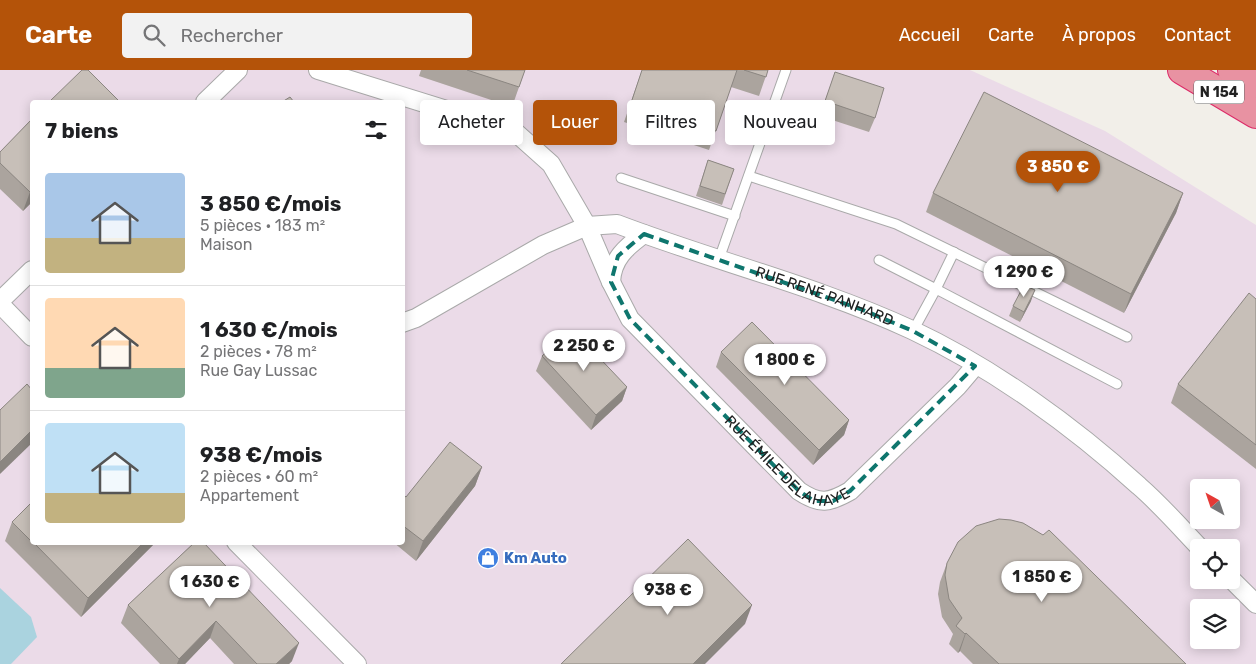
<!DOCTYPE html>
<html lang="fr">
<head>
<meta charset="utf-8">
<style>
  body { margin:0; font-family:Rubik,sans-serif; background:#f2f2f2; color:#202124; height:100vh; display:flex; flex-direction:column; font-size:19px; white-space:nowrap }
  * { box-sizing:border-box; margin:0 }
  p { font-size:16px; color:#757577 }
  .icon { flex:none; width:28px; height:28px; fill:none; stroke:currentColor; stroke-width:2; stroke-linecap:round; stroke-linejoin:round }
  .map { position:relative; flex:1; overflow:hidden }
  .panel { position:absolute; left:30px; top:30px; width:375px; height:445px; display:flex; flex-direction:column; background:#fff; border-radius:5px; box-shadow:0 2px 12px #0003 }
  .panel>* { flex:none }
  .guide { position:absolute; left:420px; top:30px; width:475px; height:45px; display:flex; gap:10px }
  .needle { width:32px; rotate:320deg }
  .fabs { position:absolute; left:1190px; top:409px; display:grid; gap:10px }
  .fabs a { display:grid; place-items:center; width:50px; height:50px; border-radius:5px; background:#fff; box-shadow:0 2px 12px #0003; font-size:25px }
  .price { position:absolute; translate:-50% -42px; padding:0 11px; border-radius:18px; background:#fff; color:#222; font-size:16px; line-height:32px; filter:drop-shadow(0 1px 2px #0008) }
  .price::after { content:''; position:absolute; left:50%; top:30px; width:15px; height:11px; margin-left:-8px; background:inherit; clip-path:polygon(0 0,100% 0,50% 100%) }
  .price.active { background:#b45309; color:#fff }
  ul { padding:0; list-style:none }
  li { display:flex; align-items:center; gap:15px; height:125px; padding:0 15px }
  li+li { border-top:1px solid #e0e0e0 }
  li span { display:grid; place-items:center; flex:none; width:140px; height:100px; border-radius:5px; color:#555 }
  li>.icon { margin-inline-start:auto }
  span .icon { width:60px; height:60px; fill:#fffc; stroke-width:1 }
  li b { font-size:21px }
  h2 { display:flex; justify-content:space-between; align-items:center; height:60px; padding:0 15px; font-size:21px }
  .chip { padding:0 18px; border-radius:5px; background:#fff; box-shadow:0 2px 12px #0003; font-size:18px; line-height:45px }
  .chip.active { background:#b45309; color:#fff }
  header { display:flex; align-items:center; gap:30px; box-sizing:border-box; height:70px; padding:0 25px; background:#b45309; color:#fff }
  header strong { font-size:24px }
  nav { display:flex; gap:28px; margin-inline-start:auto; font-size:18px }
  .search { width:350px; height:45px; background:#f2f2f2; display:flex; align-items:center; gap:12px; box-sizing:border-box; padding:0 18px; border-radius:5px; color:#757577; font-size:19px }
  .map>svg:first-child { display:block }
  .industrial { fill:#ebdbe8; fill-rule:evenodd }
  .water { fill:#aad3df }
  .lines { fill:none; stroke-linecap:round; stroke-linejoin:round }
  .lane-casing { stroke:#a9a9a9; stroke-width:11 }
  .street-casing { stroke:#a9a9a9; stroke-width:20 }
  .highway-casing { stroke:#dc2a67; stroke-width:30 }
  .lane { stroke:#fff; stroke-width:9 }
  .street { stroke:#fff; stroke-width:18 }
  .highway { stroke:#e892a2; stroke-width:28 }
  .wall { fill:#aba49e }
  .shaded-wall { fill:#8b8681 }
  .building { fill:#c7bfb8; stroke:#8b8681 }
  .marked { fill:none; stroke:#0f766e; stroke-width:4; stroke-dasharray:10 6; stroke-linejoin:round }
  .labels { text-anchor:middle; stroke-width:4; stroke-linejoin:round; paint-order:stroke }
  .shield { fill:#fff; stroke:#646464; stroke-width:1 }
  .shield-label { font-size:14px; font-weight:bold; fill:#222 }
  .street-label { font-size:15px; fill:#222; stroke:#fff }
  .shop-label { font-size:15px; font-weight:bold; fill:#366cbe; stroke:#fff; text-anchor:start }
</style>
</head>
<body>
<header>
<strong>Carte</strong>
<div class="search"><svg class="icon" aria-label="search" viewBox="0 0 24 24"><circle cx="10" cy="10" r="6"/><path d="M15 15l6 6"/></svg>Rechercher</div>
<nav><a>Accueil</a><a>Carte</a><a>À propos</a><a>Contact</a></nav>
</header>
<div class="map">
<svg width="1256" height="594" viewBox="0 0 1256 594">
  <rect width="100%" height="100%" fill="#f2efe9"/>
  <path class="industrial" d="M0 0H970L1105 61 1256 155V594H0ZM32 32H402V472H32ZM1199 418H1231V450H1199ZM1199 478H1231V510H1199ZM1199 538H1231V570H1199Z"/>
  <path class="water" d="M0 518 31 547 37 567 11 594H0Z"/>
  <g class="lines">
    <g class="lane-casing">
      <g id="lane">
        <path d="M749 106 896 154 1127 267"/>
        <path d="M621 108 735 146"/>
        <path d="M719 189 786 0"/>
        <path d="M879 190 936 219 954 182"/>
        <path d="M913 261 936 219 1117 314"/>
      </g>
    </g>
    <g class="street-casing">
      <g id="street">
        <path id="s1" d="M318 0 514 61 551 94 587 156 611 212 630 249 799 421C820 435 829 433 850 421L958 316 975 296"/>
        <path d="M205 32 238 0"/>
        <path d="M611 212C612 189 626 177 644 164"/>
        <path d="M0 231 32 200"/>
        <path d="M0 234 32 267"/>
        <path id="s2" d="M402 253 416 248 543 175 587 156 617 154C714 191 817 216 912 260 993 298 1073 356 1139 416 1161 435 1180 457 1200 478"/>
        <path d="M236 472 357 594"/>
        <path d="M1231 509 1256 534"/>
      </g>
    </g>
    <g class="highway-casing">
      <g id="highway">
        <path d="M1182 0 1256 44"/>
        <path d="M1232 0 1256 14"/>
      </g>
    </g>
    <use href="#lane" class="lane"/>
    <use href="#street" class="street"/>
    <use href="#highway" class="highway"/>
  </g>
  <g class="wall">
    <path d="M421 0H525L512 37 419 6Z"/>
    <path d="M642 0H768L759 26 731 17 709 80 624 52Z"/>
    <path d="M835 2 875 48 869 62 820 46Z"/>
    <path d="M32 49V134L31 133 23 141 0 119V82Z"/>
    <path d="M708 90 734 99 722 135 696 126Z"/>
    <path d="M933 123H1183L1176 143 1124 243 926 142Z"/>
    <path d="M1256 229V399L1171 333 1178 314Z"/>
    <path d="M1031 231 1020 252 1009 246 1013 236Z"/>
    <path d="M721 282 849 350 844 365 813 395 716 297Z"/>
    <path d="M542 286 627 317 622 331 591 360 536 301Z"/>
    <path d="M482 397 475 416 416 491 393 472H402V424L406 427Z"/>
    <path d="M12 452 32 472H156L81 547 5 471Z"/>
    <path d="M195 472 292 591 289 594H234L210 568 185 594H160L121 553 128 535Z"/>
    <path d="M947 493 1186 594H973L960 581 958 583 949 574 953 564 942 547 938 524 940 512Z"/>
  </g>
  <g class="shaded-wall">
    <path d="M32 120V130L31 133 23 141 30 122Z"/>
    <path d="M1183 123 1176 143 1124 243 1131 224Z"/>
    <path d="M1035 220 1031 231 1020 252 1024 242Z"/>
    <path d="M627 317 622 331 591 360 596 345Z"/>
    <path d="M849 350 844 365 813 395 819 380Z"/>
    <path d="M32 360V373L0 404V392Z"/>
    <path d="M482 397 475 416 416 491 423 471Z"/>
    <path d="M144 472H156L81 547 88 528Z"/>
    <path d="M752 535 745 554 705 594H693Z"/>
    <path d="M216 551 210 568 185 594H177L179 589Z"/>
    <path d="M966 563 960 581 958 583 965 564Z"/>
    <path d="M299 573 292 591 289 594H276Z"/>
  </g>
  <g class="building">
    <path d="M82 0H88L120 32H49Z"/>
    <path d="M467 0H525L519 17Z"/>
    <path d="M642 0H737L716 61 631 33Z"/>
    <path d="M744 0H768L766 7Z"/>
    <path d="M835 2 884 18 875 48 825 31Z"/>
    <path d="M984 22 1183 123 1131 224 933 123Z"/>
    <path d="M290 27 294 32H282Z"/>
    <path d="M32 49V120L30 122 0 93V82Z"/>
    <path d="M708 90 734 99 725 124 700 116Z"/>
    <path d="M1024 215 1035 220 1024 242 1013 236Z"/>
    <path d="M1249 223 1256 229V375L1178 314Z"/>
    <path d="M752 252 849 350 819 380 721 282Z"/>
    <path d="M569 261H574L627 317 596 345 542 286Z"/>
    <path d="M27 314 32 320V360L0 392V340Z"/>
    <path d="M450 372 482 397 423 471 402 455V424L406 427Z"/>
    <path d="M32 432V472L12 452Z"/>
    <path d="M999 449 1011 450 1023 453 1043 465 1049 460 1186 594H999L966 563 965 564 956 556 962 548 949 529 945 505 947 493 958 472 976 456Z"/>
    <path d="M688 469 752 535 693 594H561Z"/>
    <path d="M33 472H144L88 528Z"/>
    <path d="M195 472H203L299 573 276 594H257L216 551 179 589 128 535Z"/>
  </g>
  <path class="marked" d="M644 164 863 240 913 261 975 296 850 421 833 431H814L799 421 630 249 611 212 618 186Z"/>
  <defs>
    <g id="shop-disc" transform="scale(1.125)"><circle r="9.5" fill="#3f7fe0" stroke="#fff"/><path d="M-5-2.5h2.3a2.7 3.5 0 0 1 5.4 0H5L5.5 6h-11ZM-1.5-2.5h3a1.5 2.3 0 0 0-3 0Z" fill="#fff"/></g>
  </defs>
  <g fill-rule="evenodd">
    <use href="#shop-disc" x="488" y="488"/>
  </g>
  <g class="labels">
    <rect class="shield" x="1194" y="10.5" width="50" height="23" rx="4"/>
    <g class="shield-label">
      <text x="1219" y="27">N 154</text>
    </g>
    <g class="street-label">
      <text dy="5" stroke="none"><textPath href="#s2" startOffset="459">RUE RENÉ PANHARD</textPath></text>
      <text dy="5" stroke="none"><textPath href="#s1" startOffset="646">RUE ÉMILE DELAHAYE</textPath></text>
    </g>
    <g class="shop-label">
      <text x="504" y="493">Km Auto</text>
    </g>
  </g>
</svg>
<div class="fabs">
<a><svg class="needle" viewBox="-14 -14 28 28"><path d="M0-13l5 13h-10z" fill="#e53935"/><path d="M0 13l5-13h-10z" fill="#757577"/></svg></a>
<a><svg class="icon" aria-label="locate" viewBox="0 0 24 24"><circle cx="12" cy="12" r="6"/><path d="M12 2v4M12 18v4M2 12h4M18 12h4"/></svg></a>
<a><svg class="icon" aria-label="layers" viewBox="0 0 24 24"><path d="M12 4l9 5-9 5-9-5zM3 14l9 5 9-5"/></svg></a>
</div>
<b class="price active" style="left:1058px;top:123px">3 850 €</b>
<b class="price" style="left:1024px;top:228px">1 290 €</b>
<b class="price" style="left:584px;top:302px">2 250 €</b>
<b class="price" style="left:785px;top:316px">1 800 €</b>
<b class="price" style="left:1042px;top:533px">1 850 €</b>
<b class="price" style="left:210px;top:538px">1 630 €</b>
<b class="price" style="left:668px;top:546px">938 €</b>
<div class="guide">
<a class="chip">Acheter</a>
<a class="chip active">Louer</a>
<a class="chip">Filtres</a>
<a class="chip">Nouveau</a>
</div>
<section class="panel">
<h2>7 biens<svg class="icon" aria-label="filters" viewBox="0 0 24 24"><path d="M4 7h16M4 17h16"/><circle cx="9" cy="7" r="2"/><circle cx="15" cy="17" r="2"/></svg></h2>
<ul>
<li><span style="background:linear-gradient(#a9c7e8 65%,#c2b280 0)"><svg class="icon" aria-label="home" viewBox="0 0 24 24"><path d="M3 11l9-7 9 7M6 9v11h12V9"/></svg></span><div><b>3 850 €/mois</b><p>5 pièces · 183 m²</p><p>Maison</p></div></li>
<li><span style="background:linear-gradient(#ffd9b3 70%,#7fa58c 0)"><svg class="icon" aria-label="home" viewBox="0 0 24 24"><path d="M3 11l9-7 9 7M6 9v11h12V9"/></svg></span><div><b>1 630 €/mois</b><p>2 pièces · 78 m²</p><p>Rue Gay Lussac</p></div></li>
<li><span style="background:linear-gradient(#bfe0f5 70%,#c2b280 0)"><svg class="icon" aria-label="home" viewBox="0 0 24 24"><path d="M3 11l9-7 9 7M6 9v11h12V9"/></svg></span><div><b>938 €/mois</b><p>2 pièces · 60 m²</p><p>Appartement</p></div></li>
</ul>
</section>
</div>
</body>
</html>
